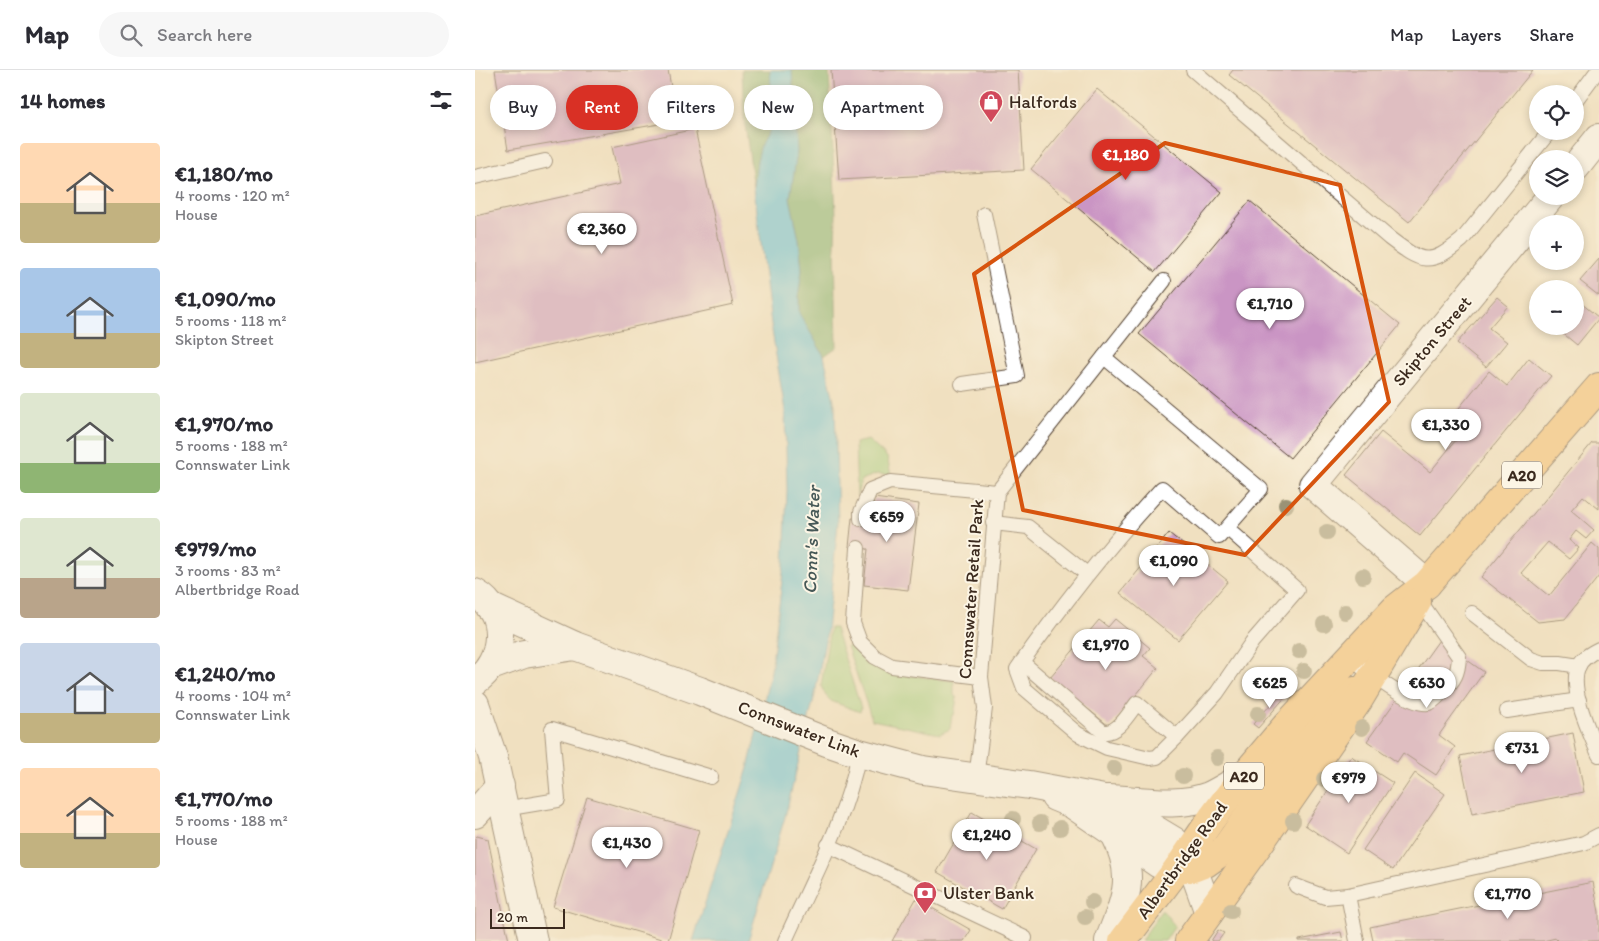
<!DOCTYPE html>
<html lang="en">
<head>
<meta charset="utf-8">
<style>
  body { margin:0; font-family:Itim,sans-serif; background:#f7f7f7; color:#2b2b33; height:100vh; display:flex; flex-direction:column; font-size:19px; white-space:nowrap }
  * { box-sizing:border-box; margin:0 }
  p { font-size:16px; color:#7c7c81 }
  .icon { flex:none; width:28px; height:28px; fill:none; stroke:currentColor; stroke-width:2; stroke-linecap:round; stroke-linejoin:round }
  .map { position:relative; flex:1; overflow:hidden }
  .panel { display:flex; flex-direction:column; background:#fff; width:475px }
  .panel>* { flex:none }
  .top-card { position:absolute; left:15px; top:15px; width:475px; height:45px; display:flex; gap:10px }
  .tools { position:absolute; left:1054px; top:15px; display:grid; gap:10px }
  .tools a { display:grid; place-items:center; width:55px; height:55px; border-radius:50%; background:#fff; box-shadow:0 2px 8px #0003; font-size:25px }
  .scale { position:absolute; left:15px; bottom:12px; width:75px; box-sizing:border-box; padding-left:5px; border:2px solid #3b2a1e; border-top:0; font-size:14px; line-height:18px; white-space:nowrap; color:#3b2a1e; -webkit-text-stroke:4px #fcf5e5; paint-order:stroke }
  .price { position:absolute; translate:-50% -42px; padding:0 11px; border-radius:18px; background:#fff; color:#222; font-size:16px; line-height:32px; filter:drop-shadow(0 1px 2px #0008) }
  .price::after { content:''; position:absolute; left:50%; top:30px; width:15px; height:11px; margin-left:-8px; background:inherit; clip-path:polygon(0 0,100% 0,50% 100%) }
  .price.active { background:#d93025; color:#fff }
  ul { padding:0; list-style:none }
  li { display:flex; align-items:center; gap:15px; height:125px; padding:0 20px }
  li span { display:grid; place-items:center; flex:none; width:140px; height:100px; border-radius:5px; color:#555 }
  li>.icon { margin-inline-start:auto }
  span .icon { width:60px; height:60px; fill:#fffc; stroke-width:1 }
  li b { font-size:21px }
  h2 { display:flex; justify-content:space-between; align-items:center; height:60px; padding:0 20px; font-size:21px }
  .tag { padding:0 18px; border-radius:22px; background:#fff; box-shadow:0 2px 8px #0003; font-size:18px; line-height:45px }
  .tag.active { background:#d93025; color:#fff }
  header { display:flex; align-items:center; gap:30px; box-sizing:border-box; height:70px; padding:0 25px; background:#fff; border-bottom:1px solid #e1e1e2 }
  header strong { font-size:24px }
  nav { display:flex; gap:28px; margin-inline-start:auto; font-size:18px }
  .search { width:350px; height:45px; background:#f7f7f7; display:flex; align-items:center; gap:12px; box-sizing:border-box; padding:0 18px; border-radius:28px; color:#7c7c81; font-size:19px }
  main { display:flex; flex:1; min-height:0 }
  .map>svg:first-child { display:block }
  .green { fill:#9cce7e; stroke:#6c7c4e }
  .forest { fill:#7db16d; stroke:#5c6e46 }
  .water { fill:#5fc2dd; stroke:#4d767e }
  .building { fill:#ca95c4 }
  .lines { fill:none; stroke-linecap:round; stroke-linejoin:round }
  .lane-casing { stroke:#564536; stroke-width:16 }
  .street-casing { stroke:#564536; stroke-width:30 }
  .primary-casing { stroke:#564536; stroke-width:30 }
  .lane { stroke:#fff; stroke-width:14 }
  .street { stroke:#fff; stroke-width:28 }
  .primary { stroke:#f9be6d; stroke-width:28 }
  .tree { fill:#9a9274 }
  .marked { fill:none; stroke:#d7540e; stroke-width:4; stroke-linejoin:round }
  .labels { text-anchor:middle; stroke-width:4; stroke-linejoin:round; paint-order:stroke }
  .shield { fill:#fcf5e5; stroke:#75675a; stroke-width:1 }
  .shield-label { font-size:16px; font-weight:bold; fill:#3b2a1e }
  .poi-label { font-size:18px; fill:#3b2a1e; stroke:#fcf5e5; text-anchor:start }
  .street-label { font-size:18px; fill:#3b2a1e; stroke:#fcf5e5 }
  .water-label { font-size:19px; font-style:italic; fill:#465857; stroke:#fcf5e5 }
</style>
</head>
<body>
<header>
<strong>Map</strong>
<div class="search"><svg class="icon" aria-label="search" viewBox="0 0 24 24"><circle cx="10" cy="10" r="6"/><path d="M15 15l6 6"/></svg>Search here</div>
<nav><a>Map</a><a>Layers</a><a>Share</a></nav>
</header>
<main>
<section class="panel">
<h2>14 homes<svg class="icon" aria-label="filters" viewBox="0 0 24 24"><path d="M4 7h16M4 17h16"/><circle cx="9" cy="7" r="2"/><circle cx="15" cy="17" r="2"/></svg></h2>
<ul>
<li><span style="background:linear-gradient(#ffd9b3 60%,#c2b280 0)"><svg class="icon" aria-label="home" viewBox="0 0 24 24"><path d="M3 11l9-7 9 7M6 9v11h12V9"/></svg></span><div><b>€1,180/mo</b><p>4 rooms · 120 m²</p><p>House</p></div></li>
<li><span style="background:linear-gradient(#a9c7e8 65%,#c2b280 0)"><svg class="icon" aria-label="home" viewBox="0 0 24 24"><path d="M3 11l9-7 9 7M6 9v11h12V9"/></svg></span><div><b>€1,090/mo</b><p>5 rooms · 118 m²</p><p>Skipton Street</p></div></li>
<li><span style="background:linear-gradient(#dfe7d0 70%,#8fb573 0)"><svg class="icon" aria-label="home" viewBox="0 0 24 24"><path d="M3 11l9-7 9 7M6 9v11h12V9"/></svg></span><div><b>€1,970/mo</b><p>5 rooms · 188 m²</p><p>Connswater Link</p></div></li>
<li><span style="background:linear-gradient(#dfe7d0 60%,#b9a48a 0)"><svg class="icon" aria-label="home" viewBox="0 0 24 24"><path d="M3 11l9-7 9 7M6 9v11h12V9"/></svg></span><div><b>€979/mo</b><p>3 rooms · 83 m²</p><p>Albertbridge Road</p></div></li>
<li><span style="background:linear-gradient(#c9d6e8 70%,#c2b280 0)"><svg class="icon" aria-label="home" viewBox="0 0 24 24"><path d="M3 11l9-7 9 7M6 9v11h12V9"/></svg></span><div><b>€1,240/mo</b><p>4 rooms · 104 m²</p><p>Connswater Link</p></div></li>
<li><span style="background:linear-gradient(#ffd9b3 65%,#c2b280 0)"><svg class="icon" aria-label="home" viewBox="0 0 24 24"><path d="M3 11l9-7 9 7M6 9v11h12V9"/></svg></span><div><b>€1,770/mo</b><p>5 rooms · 188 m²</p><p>House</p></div></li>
</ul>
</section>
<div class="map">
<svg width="1124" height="871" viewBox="0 0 1124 871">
  <rect width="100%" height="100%" fill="#fcf5e5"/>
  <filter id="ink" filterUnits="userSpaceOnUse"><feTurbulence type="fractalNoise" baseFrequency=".02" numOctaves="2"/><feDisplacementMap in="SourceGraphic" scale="10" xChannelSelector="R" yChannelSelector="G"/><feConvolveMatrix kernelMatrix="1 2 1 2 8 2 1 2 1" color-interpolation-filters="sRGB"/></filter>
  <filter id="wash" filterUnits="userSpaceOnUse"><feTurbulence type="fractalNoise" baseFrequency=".0096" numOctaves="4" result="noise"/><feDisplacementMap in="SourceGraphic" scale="20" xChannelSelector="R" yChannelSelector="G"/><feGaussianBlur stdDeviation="1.12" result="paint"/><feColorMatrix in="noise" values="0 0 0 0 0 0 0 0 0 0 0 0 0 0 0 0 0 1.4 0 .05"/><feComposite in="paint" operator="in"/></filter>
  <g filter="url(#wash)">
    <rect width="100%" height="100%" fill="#f0e0c0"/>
    <g class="green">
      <path d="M393 370 412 387 416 405 402 404 386 410 382 426 380 373Z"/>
      <path d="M355 558H360L386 638 385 642 356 631 351 626 346 616Z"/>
      <path d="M372 576H377L392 593 422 604 479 611V625L482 628 479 645H477L475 659 465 664 397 650Z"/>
      <path d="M686 841H688L700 856 690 871H666Z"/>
    </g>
    <g class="forest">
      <path d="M267 0H295L297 35 294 61 286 75 282 91 279 118 269 48Z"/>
      <path d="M317 0H354L361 145 360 176 362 277 349 286 324 244V221L327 200 324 170 315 128 322 82Z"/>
    </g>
    <path class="water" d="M295 0H317L322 82 315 128 324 170 327 200 324 221V243L349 286 360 335 363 454 352 561 340 624 310 747 273 871H218L273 698 296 601 309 494 312 420 310 341 296 254 279 118 282 91 286 75 294 60 297 35Z"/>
    <g id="blocks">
      <g class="building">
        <path d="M20 0H193L202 51 33 80Z"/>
        <path d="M356 0H543L549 100 364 110Z"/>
        <path d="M758 0H1058L934 152 754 5Z"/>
        <path d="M622 19 747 122 680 202 556 99Z"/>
        <path d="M220 59 258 235 0 292V146L145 114 137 77Z"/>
        <path d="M775 131 925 255 815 388 664 264Z"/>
        <path d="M1124 189V226L1105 211Z"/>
        <path d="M1022 227 1033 236 1014 258 1032 272 1011 297 982 273Z"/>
        <path d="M1100 228 1124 248 1102 275 1079 256H1100Z"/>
        <path d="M1054 288 1076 306 945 466 871 405 906 362 955 402 994 354 980 343 1014 301 1032 316Z"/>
        <path d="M1117 373H1124V439L1108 426 1096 440 1119 460 1111 469 1101 461 1094 470 1104 478 1094 489 1073 472 1046 503 1074 526 1117 473 1124 479V506L1090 549 1063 552 1006 507Z"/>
        <path d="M399 428 444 434 433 520 389 515 393 479 374 477 377 448 396 450Z"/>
        <path d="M694 463 753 511 703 570 645 523Z"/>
        <path d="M640 549 675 578 668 586 683 598 635 657 575 608 624 550 633 557Z"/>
        <path d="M964 570 1009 602 964 665 980 677 961 705 928 683 922 692 892 671Z"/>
        <path d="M809 620 813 624 783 658 778 654Z"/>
        <path d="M1098 663 1109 722 997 744 985 686Z"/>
        <path d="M876 686 918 713 872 783 830 755Z"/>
        <path d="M940 703 970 724 918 800 888 780Z"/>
        <path d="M112 727 224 760 193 871 78 837Z"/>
        <path d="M497 742 561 779 527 839 462 802Z"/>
        <path d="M2 766 13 769 34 871H0V768Z"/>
        <path d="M1118 812 1124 842V871H1082L1081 868 1068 871H898L895 857Z"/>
        <path d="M441 829 496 860 489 871H417Z"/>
        <path d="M743 860 749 863 743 871H736Z"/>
        <path d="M866 862 868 871H824V870Z"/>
      </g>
    </g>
  </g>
  <g filter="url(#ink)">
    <use href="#blocks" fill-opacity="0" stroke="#564536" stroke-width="1"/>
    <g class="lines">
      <g class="lane-casing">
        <g id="lane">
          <path d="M718 0 914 168C947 193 954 197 987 170L1075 61"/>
          <path d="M1100 31 1123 0"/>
          <path d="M0 107 70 91"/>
          <path d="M629 287 786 419 744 467 687 418C634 475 587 535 542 599L549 618 603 664 632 678 675 688 682 687 702 667 742 623 777 572 822 520 752 458"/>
          <path d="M487 314 542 306 509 144"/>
          <path d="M386 449V442L395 420 415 412 522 422"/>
          <path d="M518 453 553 457 612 504"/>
          <path d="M383 478 378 553 385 572 400 587 417 596 506 607"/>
          <path d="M997 543 1056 589 1068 593H1085L1104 596"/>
          <path d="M1124 579C1116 583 1107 588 1103 597 1094 620 1115 663 1124 685"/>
          <path d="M874 587C889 599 935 637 954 633 959 632 964 625 968 621 980 610 983 603 984 587L942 527"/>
          <path d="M547 592 628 662C643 664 654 643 662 633L702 667"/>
          <path d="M1032 641 1104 630"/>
          <path d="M501 708 510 638 506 607 522 422 689 211"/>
          <path d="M29 739 83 730 77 659 236 707"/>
          <path d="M353 775 550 868 548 871"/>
          <path d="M821 816 850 827 873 825 1109 773 1124 765"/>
          <path d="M873 825 882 871"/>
          <path d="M310 871C337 810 372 748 384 683"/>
        </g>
      </g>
      <g class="street-casing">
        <g id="street">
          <path d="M1100 98 1124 68"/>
          <path d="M952 514 838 415 1076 126"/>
          <path d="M0 523C34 542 30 591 0 611"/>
          <path d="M15 537 100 576 225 621 352 672 384 683 448 700 554 715 629 729 699 771 712 786 718 798 734 843"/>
          <path d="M16 596 49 584 100 576"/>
          <path d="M0 634 18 687 58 871"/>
          <path d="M580 727 597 734 684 794 703 798"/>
          <path d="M633 729C665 730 703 738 734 726 745 721 757 713 768 707"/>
          <path d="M0 744 25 716"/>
          <path d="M634 871C651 828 662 807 639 762"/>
        </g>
      </g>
      <g class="primary-casing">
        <g id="primary">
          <path d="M703 798H718L731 793 749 780 782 733 848 646 879 621"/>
          <path d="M648 871 703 798 737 748 768 707 811 656 920 539 952 514 1124 317"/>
          <path d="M714 871 784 774 883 631 942 532"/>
        </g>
      </g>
      <use href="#lane" class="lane"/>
      <use href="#street" class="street"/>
      <use href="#primary" class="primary"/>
    </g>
    <g class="tree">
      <circle cx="811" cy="435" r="8"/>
      <circle cx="852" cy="462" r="8"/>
      <circle cx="888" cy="506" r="8"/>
      <circle cx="870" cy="542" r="8"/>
      <circle cx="849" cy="554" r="8"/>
      <circle cx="824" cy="581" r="8"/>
      <circle cx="829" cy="601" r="8"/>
      <circle cx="803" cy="615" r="8"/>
      <circle cx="783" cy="644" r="8"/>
      <circle cx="887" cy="658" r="8"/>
      <circle cx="742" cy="688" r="8"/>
      <circle cx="639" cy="698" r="8"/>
      <circle cx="708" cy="706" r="8"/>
      <circle cx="849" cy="709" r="8"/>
      <circle cx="538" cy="749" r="8"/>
      <circle cx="818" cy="751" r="8"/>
      <circle cx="565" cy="753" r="8"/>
      <circle cx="585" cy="758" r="8"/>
      <circle cx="617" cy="832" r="8"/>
      <circle cx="756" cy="841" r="8"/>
      <circle cx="610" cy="847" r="8"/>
    </g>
  </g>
  <path d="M0 0H1124V871H0ZM690 73 865 115 914 332 770 485 548 440 499 204Z" fill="#f0e0c0" fill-opacity=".55" fill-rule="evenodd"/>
  <path class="marked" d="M690 73 865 115 914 332 770 485 548 440 499 204Z"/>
  <defs>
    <g id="shop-pin" transform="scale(1.25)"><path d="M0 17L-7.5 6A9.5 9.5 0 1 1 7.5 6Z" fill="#d1495b" stroke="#fcf5e5"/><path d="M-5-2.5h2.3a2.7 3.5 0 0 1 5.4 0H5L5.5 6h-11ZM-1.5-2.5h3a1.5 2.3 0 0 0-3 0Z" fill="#fff"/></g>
    <g id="bank-pin" transform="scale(1.25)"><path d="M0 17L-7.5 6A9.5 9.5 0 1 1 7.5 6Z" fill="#d1495b" stroke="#fcf5e5"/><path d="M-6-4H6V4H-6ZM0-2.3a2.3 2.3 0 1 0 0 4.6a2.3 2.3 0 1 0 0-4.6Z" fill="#fff"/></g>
  </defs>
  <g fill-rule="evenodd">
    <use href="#shop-pin" x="516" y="32"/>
    <use href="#bank-pin" x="450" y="823"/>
  </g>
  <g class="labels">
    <g class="shield">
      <rect x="1027" y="391.5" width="40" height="27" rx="4"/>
      <rect x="749" y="692.5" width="40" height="27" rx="4"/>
    </g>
    <g class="shield-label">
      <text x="1047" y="411">A20</text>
      <text x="769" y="712">A20</text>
    </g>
    <g class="poi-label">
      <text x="534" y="38">Halfords</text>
      <text x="468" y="829">Ulster Bank</text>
    </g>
    <g class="street-label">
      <text transform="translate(957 271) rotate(-50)" y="6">Skipton Street</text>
      <text transform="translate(496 519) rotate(-86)" y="6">Connswater Retail Park</text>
      <text transform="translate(324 659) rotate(21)" y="6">Connswater Link</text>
      <text transform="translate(707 790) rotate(-54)" y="6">Albertbridge Road</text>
    </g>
    <g class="water-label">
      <text transform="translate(336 470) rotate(-88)" y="7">Conn's Water</text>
    </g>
  </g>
</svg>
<div class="tools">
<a><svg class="icon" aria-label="locate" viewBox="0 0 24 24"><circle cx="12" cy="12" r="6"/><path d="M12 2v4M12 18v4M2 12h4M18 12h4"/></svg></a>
<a><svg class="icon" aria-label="layers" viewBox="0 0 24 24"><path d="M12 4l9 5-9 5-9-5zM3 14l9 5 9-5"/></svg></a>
<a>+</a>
<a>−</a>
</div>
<div class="scale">20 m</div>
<b class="price active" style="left:651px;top:111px">€1,180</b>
<b class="price" style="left:127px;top:185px">€2,360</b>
<b class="price" style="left:795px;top:260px">€1,710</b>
<b class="price" style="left:971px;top:381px">€1,330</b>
<b class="price" style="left:412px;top:473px">€659</b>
<b class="price" style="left:699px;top:517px">€1,090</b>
<b class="price" style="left:631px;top:601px">€1,970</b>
<b class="price" style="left:795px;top:639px">€625</b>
<b class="price" style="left:952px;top:639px">€630</b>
<b class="price" style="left:1047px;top:704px">€731</b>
<b class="price" style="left:874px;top:734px">€979</b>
<b class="price" style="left:512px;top:791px">€1,240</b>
<b class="price" style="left:152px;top:799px">€1,430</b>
<b class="price" style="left:1033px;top:850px">€1,770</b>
<div class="top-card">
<a class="tag">Buy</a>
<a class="tag active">Rent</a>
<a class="tag">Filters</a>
<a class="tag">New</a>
<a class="tag">Apartment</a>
</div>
</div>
</main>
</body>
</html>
